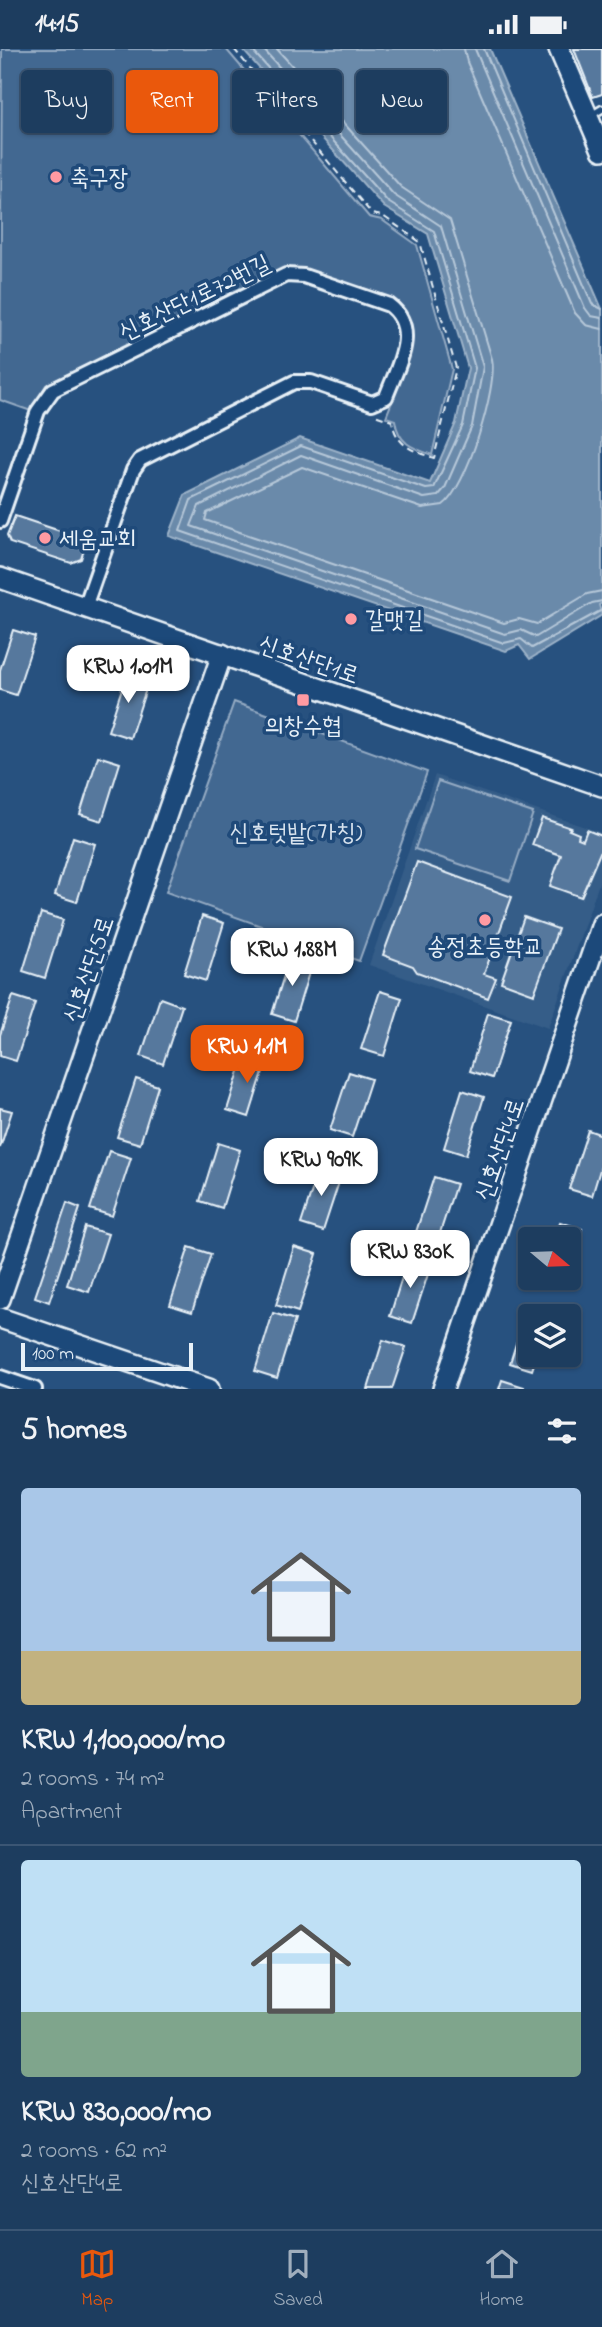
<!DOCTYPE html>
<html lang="en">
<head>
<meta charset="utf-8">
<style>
  body { margin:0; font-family:"Indie Flower","Poor Story",sans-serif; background:#254465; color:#f1f3f6; height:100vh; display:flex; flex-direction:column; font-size:26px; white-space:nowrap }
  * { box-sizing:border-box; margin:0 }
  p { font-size:23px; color:#a0aebd }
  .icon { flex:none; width:38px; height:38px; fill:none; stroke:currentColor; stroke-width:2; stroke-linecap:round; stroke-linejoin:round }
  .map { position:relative; height:1340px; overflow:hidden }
  .side { display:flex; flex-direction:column; background:#1d3d5f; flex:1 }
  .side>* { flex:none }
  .top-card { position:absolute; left:21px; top:21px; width:560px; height:63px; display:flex; gap:14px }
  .needle { width:46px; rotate:109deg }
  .controls { position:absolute; left:518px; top:1178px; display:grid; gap:14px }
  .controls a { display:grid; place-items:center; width:63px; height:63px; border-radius:7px; background:#1d3d5f; box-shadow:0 2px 5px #0004,0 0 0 2px #3b5674; font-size:35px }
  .scale { position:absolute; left:21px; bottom:18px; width:172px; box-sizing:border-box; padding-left:7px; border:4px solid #e8f1f8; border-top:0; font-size:19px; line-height:24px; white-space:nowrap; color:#e8f1f8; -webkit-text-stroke:5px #1f4a7a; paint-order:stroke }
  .price { position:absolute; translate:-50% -60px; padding:0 16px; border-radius:14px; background:#fff; color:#222; font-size:23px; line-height:46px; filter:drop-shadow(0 2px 4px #0008) }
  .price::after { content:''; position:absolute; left:50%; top:42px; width:21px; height:16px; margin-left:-10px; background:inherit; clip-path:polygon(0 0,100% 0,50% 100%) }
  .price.selected { background:#ea580c; color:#fff }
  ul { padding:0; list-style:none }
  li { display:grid; align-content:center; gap:14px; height:371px; padding:0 21px }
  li+li { border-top:2px solid #3b5674 }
  li span { display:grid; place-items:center; height:217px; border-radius:7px; color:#555 }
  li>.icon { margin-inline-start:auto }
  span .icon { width:126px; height:126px; fill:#fffc; stroke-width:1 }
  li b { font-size:30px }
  h2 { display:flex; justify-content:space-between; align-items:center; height:84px; padding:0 21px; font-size:30px }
  .tag { padding:0 24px; border-radius:7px; background:#1d3d5f; box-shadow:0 2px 5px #0004,0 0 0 2px #3b5674; font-size:24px; line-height:63px }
  .tag.selected { background:#ea580c; color:#fff }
  .status { display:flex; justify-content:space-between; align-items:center; height:49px; padding:0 35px; background:#1d3d5f; direction:ltr }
  .status svg { height:19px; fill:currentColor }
  .menu { display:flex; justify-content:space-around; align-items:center; height:98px; border-top:2px solid #3b5674; background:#1d3d5f; font-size:19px; color:#a0aebd }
  .menu a { display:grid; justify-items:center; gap:4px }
  .menu .selected { color:#ea580c }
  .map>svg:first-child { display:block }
  .built { fill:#355d88 }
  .green { fill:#436891; stroke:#96acc4; stroke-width:2 }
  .water { fill:#6b8aaa; stroke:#9db3c9; stroke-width:2 }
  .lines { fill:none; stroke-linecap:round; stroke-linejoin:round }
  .shore { stroke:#b6c8d9; stroke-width:2 }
  .building { fill:#57789d; stroke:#e8f1f8; stroke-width:2 }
  .lane-casing { stroke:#e8f1f8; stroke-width:11 }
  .street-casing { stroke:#e8f1f8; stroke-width:18 }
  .secondary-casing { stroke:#e8f1f8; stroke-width:24 }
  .path { stroke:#e8f1f8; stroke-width:2; stroke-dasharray:7 5; stroke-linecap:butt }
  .lane { stroke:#1f4a7a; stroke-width:6 }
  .street { stroke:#1f4a7a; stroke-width:12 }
  .secondary { stroke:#1f4a7a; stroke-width:19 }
  .poi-dot { fill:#ff9aa2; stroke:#1f4a7a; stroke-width:2.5 }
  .labels { text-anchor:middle; stroke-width:7; stroke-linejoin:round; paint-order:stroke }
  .poi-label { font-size:24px; fill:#e8f1f8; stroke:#1f4a7a; text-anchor:start }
  .street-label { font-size:24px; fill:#e8f1f8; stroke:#1f4a7a }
  .park-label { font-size:24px; fill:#d8e3ee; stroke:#1f4a7a }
</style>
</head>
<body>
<div class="status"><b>14:15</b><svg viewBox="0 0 49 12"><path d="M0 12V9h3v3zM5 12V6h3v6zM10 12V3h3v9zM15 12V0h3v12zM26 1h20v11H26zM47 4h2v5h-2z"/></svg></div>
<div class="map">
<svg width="602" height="1340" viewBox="0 0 602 1340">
  <rect width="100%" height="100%" fill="#27517f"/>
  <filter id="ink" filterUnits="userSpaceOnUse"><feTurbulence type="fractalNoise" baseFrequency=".0143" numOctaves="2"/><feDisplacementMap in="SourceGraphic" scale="14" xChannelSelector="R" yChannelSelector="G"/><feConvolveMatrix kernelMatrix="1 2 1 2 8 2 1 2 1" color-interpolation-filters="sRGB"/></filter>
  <g filter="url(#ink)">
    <path class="built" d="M435 726 602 784V826L548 979 369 916Z"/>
    <g class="green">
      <path d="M2 0H226L369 168 382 171 417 196 452 320 432 406C412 399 398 394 395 371L386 368C399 332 430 283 396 252L305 221 279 222 46 336 31 362 0 351Z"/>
      <path d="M234 653 427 723 359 912 166 843Z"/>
      <path d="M438 732 533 764 510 832 415 800Z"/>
    </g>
    <path class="water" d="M242 0H490L602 260V554L599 556 602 566 530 610 519 596 506 602 169 487 185 446 300 389 430 434 456 374 468 319 428 185 384 158Z"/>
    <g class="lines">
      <g class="shore">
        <path d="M251 0 388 153 434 182 475 319 463 376 434 439 426 440 301 397 191 451 180 482 504 594 521 590 532 599 602 561"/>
        <path d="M263 0 394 146 441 177 483 318 472 377 445 439 438 447 424 449 301 406 199 457 191 477 505 585 521 581 536 588 592 554 602 552"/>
        <path d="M277 0 401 138 450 171 492 310C498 338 466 440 443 456L422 459 302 418 207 464 205 471 504 574 519 570 537 575 587 545 602 542"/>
        <path d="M464 0 467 13 575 264 586 276 602 280"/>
        <path d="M475 0 585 259 591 267 602 269"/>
        <path d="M484 0 592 255 602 260"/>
      </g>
    </g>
    <g class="building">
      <path d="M574 0H602V45L593 48Z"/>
      <path d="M15 467 87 491 81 510 71 514 10 494 7 487Z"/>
      <path d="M13 581 35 588 16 646 0 641V621Z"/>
      <path d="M127 624 149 631 130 689 108 682Z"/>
      <path d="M98 707 120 714 102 772 80 765Z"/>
      <path d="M542 769 571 779 569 781 579 785 578 789 583 791 587 781 602 787V799L581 848 550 837 561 806 532 796Z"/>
      <path d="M73 788 95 795 77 853 55 846Z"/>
      <path d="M417 813 512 848 484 925 496 929 488 949 417 923 413 917 383 906Z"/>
      <path d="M41 864 63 871 45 929 23 922Z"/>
      <path d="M202 867 224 874 206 932 184 925Z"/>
      <path d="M524 868 558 880 534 945 501 933Z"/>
      <path d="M290 907 312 914 294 972 272 965Z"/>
      <path d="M380 942 402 949 384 1007 361 1000Z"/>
      <path d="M13 947 35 954 16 1012 0 1007V986Z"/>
      <path d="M160 949 182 957 163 1015 141 1007Z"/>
      <path d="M488 964 511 971 492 1029 470 1022Z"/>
      <path d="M245 1003 267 1010 249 1068 227 1061Z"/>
      <path d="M349 1023 371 1030 352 1088 330 1081Z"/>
      <path d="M136 1030 158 1037 140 1095 117 1088Z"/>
      <path d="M462 1041 484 1048 466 1106 444 1099Z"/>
      <path d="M0 1059 12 1062 0 1099Z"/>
      <path d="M588 1081 602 1086V1114L592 1147 569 1140Z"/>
      <path d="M218 1094 240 1101 222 1159 200 1152Z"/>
      <path d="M109 1102 131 1109 112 1167 90 1160Z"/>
      <path d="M320 1117 342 1124 323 1182 301 1175Z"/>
      <path d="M434 1128 456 1135 437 1193 415 1186Z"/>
      <path d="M67 1154 80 1159 49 1253 35 1248Z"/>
      <path d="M560 1173 582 1180 569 1222V1190H555Z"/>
      <path d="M85 1178 108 1185 89 1243 67 1236Z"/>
      <path d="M189 1198 211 1205 192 1263 170 1256Z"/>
      <path d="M294 1198 317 1205 298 1263 276 1256Z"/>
      <path d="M408 1209 431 1216 412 1274 390 1267Z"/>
      <path d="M542 1228H567L564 1238 541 1231Z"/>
      <path d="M528 1256 550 1263 549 1267H530V1306H537L532 1321 510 1314Z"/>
      <path d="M273 1264 295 1271 277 1329 255 1322Z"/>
      <path d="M383 1291 406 1298 392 1340H368Z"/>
      <path d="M502 1331 524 1338V1340H499Z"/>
    </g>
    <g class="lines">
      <g class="lane-casing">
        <path id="lane" d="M590 67 602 60"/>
      </g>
      <g class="street-casing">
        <g id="street">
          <path d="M0 472 38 362 53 341 286 226 304 227 389 256C421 280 397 318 386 348L372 354 311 333H294L140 411 133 421 85 558"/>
          <path d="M0 1328 35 1340"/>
        </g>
      </g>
      <g class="secondary-casing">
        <g id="secondary">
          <path d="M559 0 602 101"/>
          <path d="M0 529 602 737"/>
          <path d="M0 1250 222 605"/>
          <path d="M0 1269 209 1340"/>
          <path d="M443 1340 602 875"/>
        </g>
      </g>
      <path class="path" d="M234 0 372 165 383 167 420 193 456 319 434 409C413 402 396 397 392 372L375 366"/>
      <use href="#lane" class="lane"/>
      <use href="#street" class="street"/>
      <use href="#secondary" class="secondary"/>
    </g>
  </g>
  <g class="poi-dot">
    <circle cx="56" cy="128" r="7"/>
    <circle cx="45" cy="489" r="7"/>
    <circle cx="351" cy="570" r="7"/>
    <rect x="296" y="644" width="14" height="14" rx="3.5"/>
    <circle cx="485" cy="871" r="7"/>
  </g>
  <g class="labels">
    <g class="poi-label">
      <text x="70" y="136">축구장</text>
      <text x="59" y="497">세움교회</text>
      <text x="365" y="578">갈맷길</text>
      <text x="303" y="684" text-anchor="middle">의창수협</text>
      <text x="485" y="905" text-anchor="middle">송정초등학교</text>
    </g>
    <g class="street-label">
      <text transform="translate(194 248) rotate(-26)" y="8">신호산단1로72번길</text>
      <text transform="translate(309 610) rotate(19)" y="8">신호산단1로</text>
      <text transform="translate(88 920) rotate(-71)" y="8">신호산단5로</text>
      <text transform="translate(499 1100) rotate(-71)" y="8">신호산단4로</text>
    </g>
    <g class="park-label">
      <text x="296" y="791">신호텃밭(가칭)</text>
    </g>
  </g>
</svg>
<div class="controls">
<a><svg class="needle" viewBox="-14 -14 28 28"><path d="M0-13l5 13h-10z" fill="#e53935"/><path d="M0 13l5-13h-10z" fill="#a0aebd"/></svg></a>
<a><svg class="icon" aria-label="layers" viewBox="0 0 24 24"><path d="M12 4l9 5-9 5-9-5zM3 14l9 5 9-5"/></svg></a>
</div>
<div class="scale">100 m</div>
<b class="price" style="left:128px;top:656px">KRW 1.01M</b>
<b class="price" style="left:292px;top:939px">KRW 1.88M</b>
<b class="price selected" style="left:247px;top:1036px">KRW 1.1M</b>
<b class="price" style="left:321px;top:1149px">KRW 909K</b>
<b class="price" style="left:410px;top:1241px">KRW 830K</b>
<div class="top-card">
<a class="tag">Buy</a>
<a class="tag selected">Rent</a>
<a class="tag">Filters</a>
<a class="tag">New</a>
</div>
</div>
<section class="side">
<h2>5 homes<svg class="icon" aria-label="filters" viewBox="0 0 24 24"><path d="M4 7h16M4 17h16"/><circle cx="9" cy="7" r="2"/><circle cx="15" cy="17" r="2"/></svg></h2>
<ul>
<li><span style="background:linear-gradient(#a9c7e8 75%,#c2b280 0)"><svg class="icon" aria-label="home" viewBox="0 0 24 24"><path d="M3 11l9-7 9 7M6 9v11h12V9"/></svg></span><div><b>KRW 1,100,000/mo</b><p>2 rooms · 74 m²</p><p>Apartment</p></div></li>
<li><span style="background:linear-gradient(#bfe0f5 70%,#7fa58c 0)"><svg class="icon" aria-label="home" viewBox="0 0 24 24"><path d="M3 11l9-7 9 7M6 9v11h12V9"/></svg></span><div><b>KRW 830,000/mo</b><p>2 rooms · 62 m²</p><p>신호산단4로</p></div></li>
</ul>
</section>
<nav class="menu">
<a class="selected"><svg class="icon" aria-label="map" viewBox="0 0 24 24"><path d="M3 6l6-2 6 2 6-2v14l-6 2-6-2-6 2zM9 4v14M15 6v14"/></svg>Map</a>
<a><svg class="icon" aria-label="saved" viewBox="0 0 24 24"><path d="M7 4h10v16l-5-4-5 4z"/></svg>Saved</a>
<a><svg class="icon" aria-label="home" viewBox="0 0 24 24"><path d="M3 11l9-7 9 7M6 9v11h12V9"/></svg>Home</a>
</nav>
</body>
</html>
